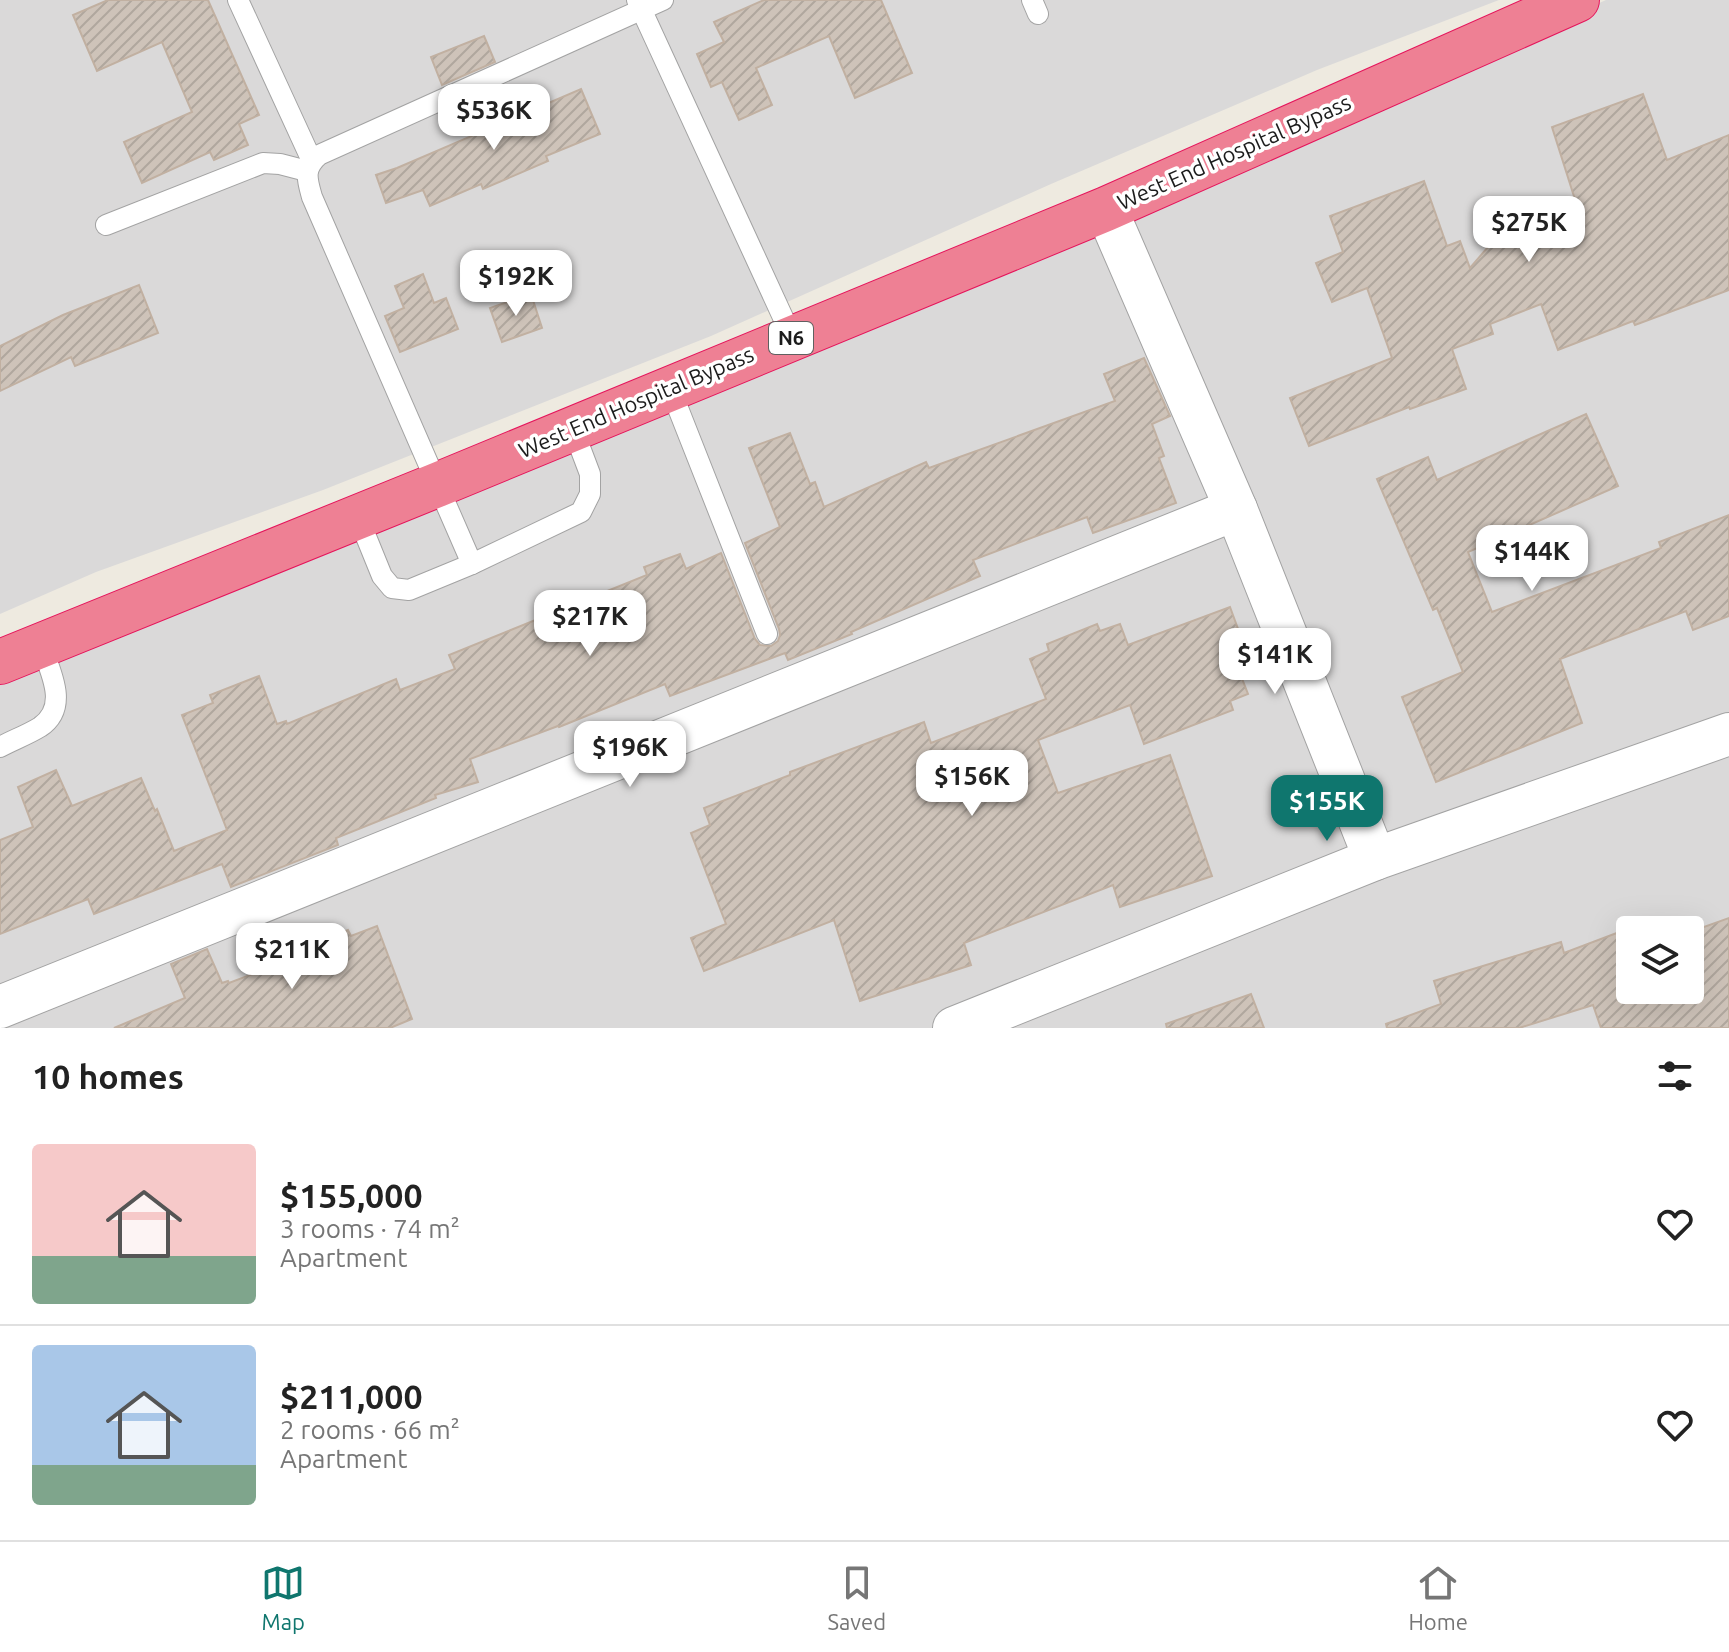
<!DOCTYPE html>
<html lang="en">
<head>
<meta charset="utf-8">
<style>
  body { margin:0; font-family:Ubuntu,sans-serif; background:#f6f6f6; color:#222; height:100vh; display:flex; flex-direction:column; font-size:30px; white-space:nowrap }
  * { box-sizing:border-box; margin:0 }
  p { font-size:26px; color:#767676 }
  .icon { flex:none; width:44px; height:44px; fill:none; stroke:currentColor; stroke-width:2; stroke-linecap:round; stroke-linejoin:round }
  .map { position:relative; height:1028px; overflow:hidden }
  .panel { display:flex; flex-direction:column; background:#fff; flex:1 }
  .panel>* { flex:none }
  .controls { position:absolute; left:1616px; top:916px; display:grid; gap:16px }
  .controls a { display:grid; place-items:center; width:88px; height:88px; border-radius:8px; background:#fff; box-shadow:0 8px 32px #0002; font-size:40px }
  .price { position:absolute; translate:-50% -68px; padding:0 18px; border-radius:16px; background:#fff; color:#222; font-size:26px; line-height:52px; filter:drop-shadow(0 2px 4px #0008) }
  .price::after { content:''; position:absolute; left:50%; top:48px; width:24px; height:18px; margin-left:-12px; background:inherit; clip-path:polygon(0 0,100% 0,50% 100%) }
  .price.active { background:#0f766e; color:#fff }
  ul { padding:0; list-style:none }
  li { display:flex; align-items:center; gap:24px; height:200px; padding:0 32px }
  li+li { border-top:2px solid #e0e0e0 }
  li span { display:grid; place-items:center; flex:none; width:224px; height:160px; border-radius:8px; color:#555 }
  li>.icon { margin-inline-start:auto }
  span .icon { width:96px; height:96px; fill:#fffc; stroke-width:1 }
  li b { font-size:34px }
  h2 { display:flex; justify-content:space-between; align-items:center; height:96px; padding:0 32px; font-size:34px }
  .dock { display:flex; justify-content:space-around; align-items:center; height:112px; border-top:2px solid #e0e0e0; background:#fff; font-size:22px; color:#767676 }
  .dock a { display:grid; justify-items:center; gap:4px }
  .dock .active { color:#0f766e }
  .map>svg:first-child { display:block }
  .residential { fill:#dad9d9; fill-rule:evenodd }
  .building { fill:url(#building-hatch); stroke:#c1b0a1; stroke-width:2 }
  .lines { fill:none; stroke-linecap:round; stroke-linejoin:round }
  .lane-casing { stroke:#a3a3a3; stroke-width:22 }
  .street-casing { stroke:#a3a3a3; stroke-width:44 }
  .highway-casing { stroke:#e5145b; stroke-width:46 }
  .lane { stroke:#fff; stroke-width:20 }
  .street { stroke:#fff; stroke-width:42 }
  .highway { stroke:#ee8094; stroke-width:44 }
  .labels { text-anchor:middle; stroke-width:7; stroke-linejoin:round; paint-order:stroke }
  .shield { fill:#fff; stroke:#606060; stroke-width:2 }
  .shield-label { font-size:20px; font-weight:bold; fill:#1c1c1c }
  .street-label { font-size:22px; fill:#1c1c1c; stroke:#fff }
</style>
</head>
<body>
<div class="map">
<svg width="1729" height="1028" viewBox="0 0 1729 1028">
  <defs>
    <pattern id="building-hatch" width="6" height="6" patternUnits="userSpaceOnUse" patternTransform="scale(2)"><rect width="6" height="6" fill="#cec3b9"/><path d="M-1 1l2-2M0 6l6-6M5 7l2-2" fill="none" stroke="#b0a79e"/></pattern>
  </defs>
  <rect width="100%" height="100%" fill="#eeeae0"/>
  <g class="residential">
    <path d="M0 0H1499L1317 70 1051 184 711 336 323 490 96 572 0 614Z"/>
    <path d="M1606 0H1729V1028H0V685L874 327ZM1630 930H1690V990H1630Z"/>
  </g>
  <g class="building">
    <path d="M108 0H208L259 115 239 124 248 145 214 160 210 152 142 183 124 142 192 112 162 42 97 71 73 15Z"/>
    <path d="M764 0H881L912 73 855 98 829 36 756 68 772 105 739 120 722 82 711 87 697 54 724 42 714 22Z"/>
    <path d="M484 36 495 62 442 85 431 57Z"/>
    <path d="M581 89 600 134 546 156 548 161 483 189 481 184 430 206 423 190 386 203 376 175 397 168Z"/>
    <path d="M1643 94 1667 160 1729 135V290L1635 325 1633 321 1558 350 1541 304 1490 324 1493 334 1452 349 1466 389 1410 409 1409 407 1309 446 1290 398 1392 358 1367 288 1332 302 1316 263 1343 252 1330 216 1424 181 1447 246 1460 241 1470 268 1505 227 1509 236 1558 216 1555 207 1578 209 1552 127Z"/>
    <path d="M423 274 434 303 446 298 458 329 400 352 385 316 404 308 395 286Z"/>
    <path d="M139 285 158 333 75 366 71 357 0 391V346L63 315Z"/>
    <path d="M531 294 542 328 502 342 490 308Z"/>
    <path d="M1144 358 1170 416 1152 424 1164 456 1159 458 1176 503 1093 533 1087 517 973 560 980 576 851 632 852 634 788 660 785 653 670 696 665 684 559 727 558 726 470 759 478 782 435 795 436 798 336 838 338 845 231 887 222 864 94 914 88 899 0 934V840L33 827 18 787 56 770 72 806 141 778 155 811 157 809 174 851 227 830 182 715 213 703 210 695 259 676 277 724 286 721 287 724 396 679 400 690 455 669 449 655 647 575 644 567 680 554 686 569 721 553 755 639 760 645 771 646 778 641 780 635 779 629 745 543 780 527 749 448 790 433 810 484 815 482 824 507 926 462 929 468 1115 401 1104 374Z"/>
    <path d="M1586 414 1618 486 1468 552 1492 612 1661 548 1659 542 1729 515V616L1693 630 1686 611 1560 659 1582 723 1436 782 1402 697 1463 672 1437 608 1433 610 1377 479 1428 457 1437 480Z"/>
    <path d="M1230 607 1245 648 1232 653 1248 694 1230 701 1233 710 1144 744 1130 705 1038 740 1058 793 1170 755 1212 876 1120 907 1113 885 964 943 971 965 860 1001 834 920 704 971 691 938 726 924 691 833 710 825 704 808 790 775V772L924 722 931 743 1046 699 1030 659 1049 651 1047 644 1097 624 1100 631 1120 624 1128 645Z"/>
    <path d="M1729 918V1028H1601L1593 1005 1519 1028H1387L1386 1024 1441 1004 1434 981 1561 942 1564 953 1630 928V990H1690V932Z"/>
    <path d="M377 926 412 1019 390 1028H114L185 998 171 964 207 949 222 983 228 981 229 983 287 961 284 954 348 930 351 936Z"/>
    <path d="M1251 994 1264 1028H1167L1166 1024Z"/>
  </g>
  <g class="lines">
    <g class="lane-casing">
      <g id="lane">
        <path d="M238 0 312 161"/>
        <path d="M637 0 792 337"/>
        <path d="M1032 0 1038 14"/>
        <path d="M106 225 263 163 280 164 307 171"/>
        <path d="M670 388 767 634"/>
        <path d="M358 517 382 576 392 588 409 590 472 564 581 512 590 494V474L573 429"/>
        <path d="M472 564 312 197C307 179 303 169 319 155L663 0"/>
        <path d="M0 747C13 740 27 735 40 727 70 707 50 671 41 645"/>
      </g>
    </g>
    <g class="street-casing">
      <g id="street">
        <path d="M1106 209 1236 509 1375 859"/>
        <path d="M0 1007 1236 509"/>
        <path d="M954 1028 1375 859 1729 734"/>
      </g>
    </g>
    <g class="highway-casing">
      <path id="highway" d="M0 662 437 485 1106 209 1577 0"/>
    </g>
    <use href="#lane" class="lane"/>
    <use href="#street" class="street"/>
    <use href="#highway" class="highway"/>
  </g>
  <g class="labels">
    <rect class="shield" x="769" y="322" width="44" height="32" rx="6"/>
    <g class="shield-label">
      <text x="791" y="345">N6</text>
    </g>
    <g class="street-label">
      <text transform="translate(1234 152) rotate(-24)" y="8">West End Hospital Bypass</text>
      <text transform="translate(636 402) rotate(-23)" y="8">West End Hospital Bypass</text>
    </g>
  </g>
</svg>
<div class="controls">
<a><svg class="icon" aria-label="layers" viewBox="0 0 24 24"><path d="M12 4l9 5-9 5-9-5zM3 14l9 5 9-5"/></svg></a>
</div>
<b class="price" style="left:494px;top:152px">$536K</b>
<b class="price" style="left:1529px;top:264px">$275K</b>
<b class="price" style="left:516px;top:318px">$192K</b>
<b class="price" style="left:1532px;top:593px">$144K</b>
<b class="price" style="left:590px;top:658px">$217K</b>
<b class="price" style="left:1275px;top:696px">$141K</b>
<b class="price" style="left:630px;top:789px">$196K</b>
<b class="price" style="left:972px;top:818px">$156K</b>
<b class="price active" style="left:1327px;top:843px">$155K</b>
<b class="price" style="left:292px;top:991px">$211K</b>
</div>
<section class="panel">
<h2>10 homes<svg class="icon" aria-label="filters" viewBox="0 0 24 24"><path d="M4 7h16M4 17h16"/><circle cx="9" cy="7" r="2"/><circle cx="15" cy="17" r="2"/></svg></h2>
<ul>
<li><span style="background:linear-gradient(#f6c9c9 70%,#7fa58c 0)"><svg class="icon" aria-label="home" viewBox="0 0 24 24"><path d="M3 11l9-7 9 7M6 9v11h12V9"/></svg></span><div><b>$155,000</b><p>3 rooms · 74 m²</p><p>Apartment</p></div><svg class="icon" aria-label="heart" viewBox="0 0 24 24"><path d="M12 20l-8-8c-3-5 5-10 8-4 3-6 11-1 8 4z"/></svg></li>
<li><span style="background:linear-gradient(#a9c7e8 75%,#7fa58c 0)"><svg class="icon" aria-label="home" viewBox="0 0 24 24"><path d="M3 11l9-7 9 7M6 9v11h12V9"/></svg></span><div><b>$211,000</b><p>2 rooms · 66 m²</p><p>Apartment</p></div><svg class="icon" aria-label="heart" viewBox="0 0 24 24"><path d="M12 20l-8-8c-3-5 5-10 8-4 3-6 11-1 8 4z"/></svg></li>
</ul>
</section>
<nav class="dock">
<a class="active"><svg class="icon" aria-label="map" viewBox="0 0 24 24"><path d="M3 6l6-2 6 2 6-2v14l-6 2-6-2-6 2zM9 4v14M15 6v14"/></svg>Map</a>
<a><svg class="icon" aria-label="saved" viewBox="0 0 24 24"><path d="M7 4h10v16l-5-4-5 4z"/></svg>Saved</a>
<a><svg class="icon" aria-label="home" viewBox="0 0 24 24"><path d="M3 11l9-7 9 7M6 9v11h12V9"/></svg>Home</a>
</nav>
</body>
</html>
